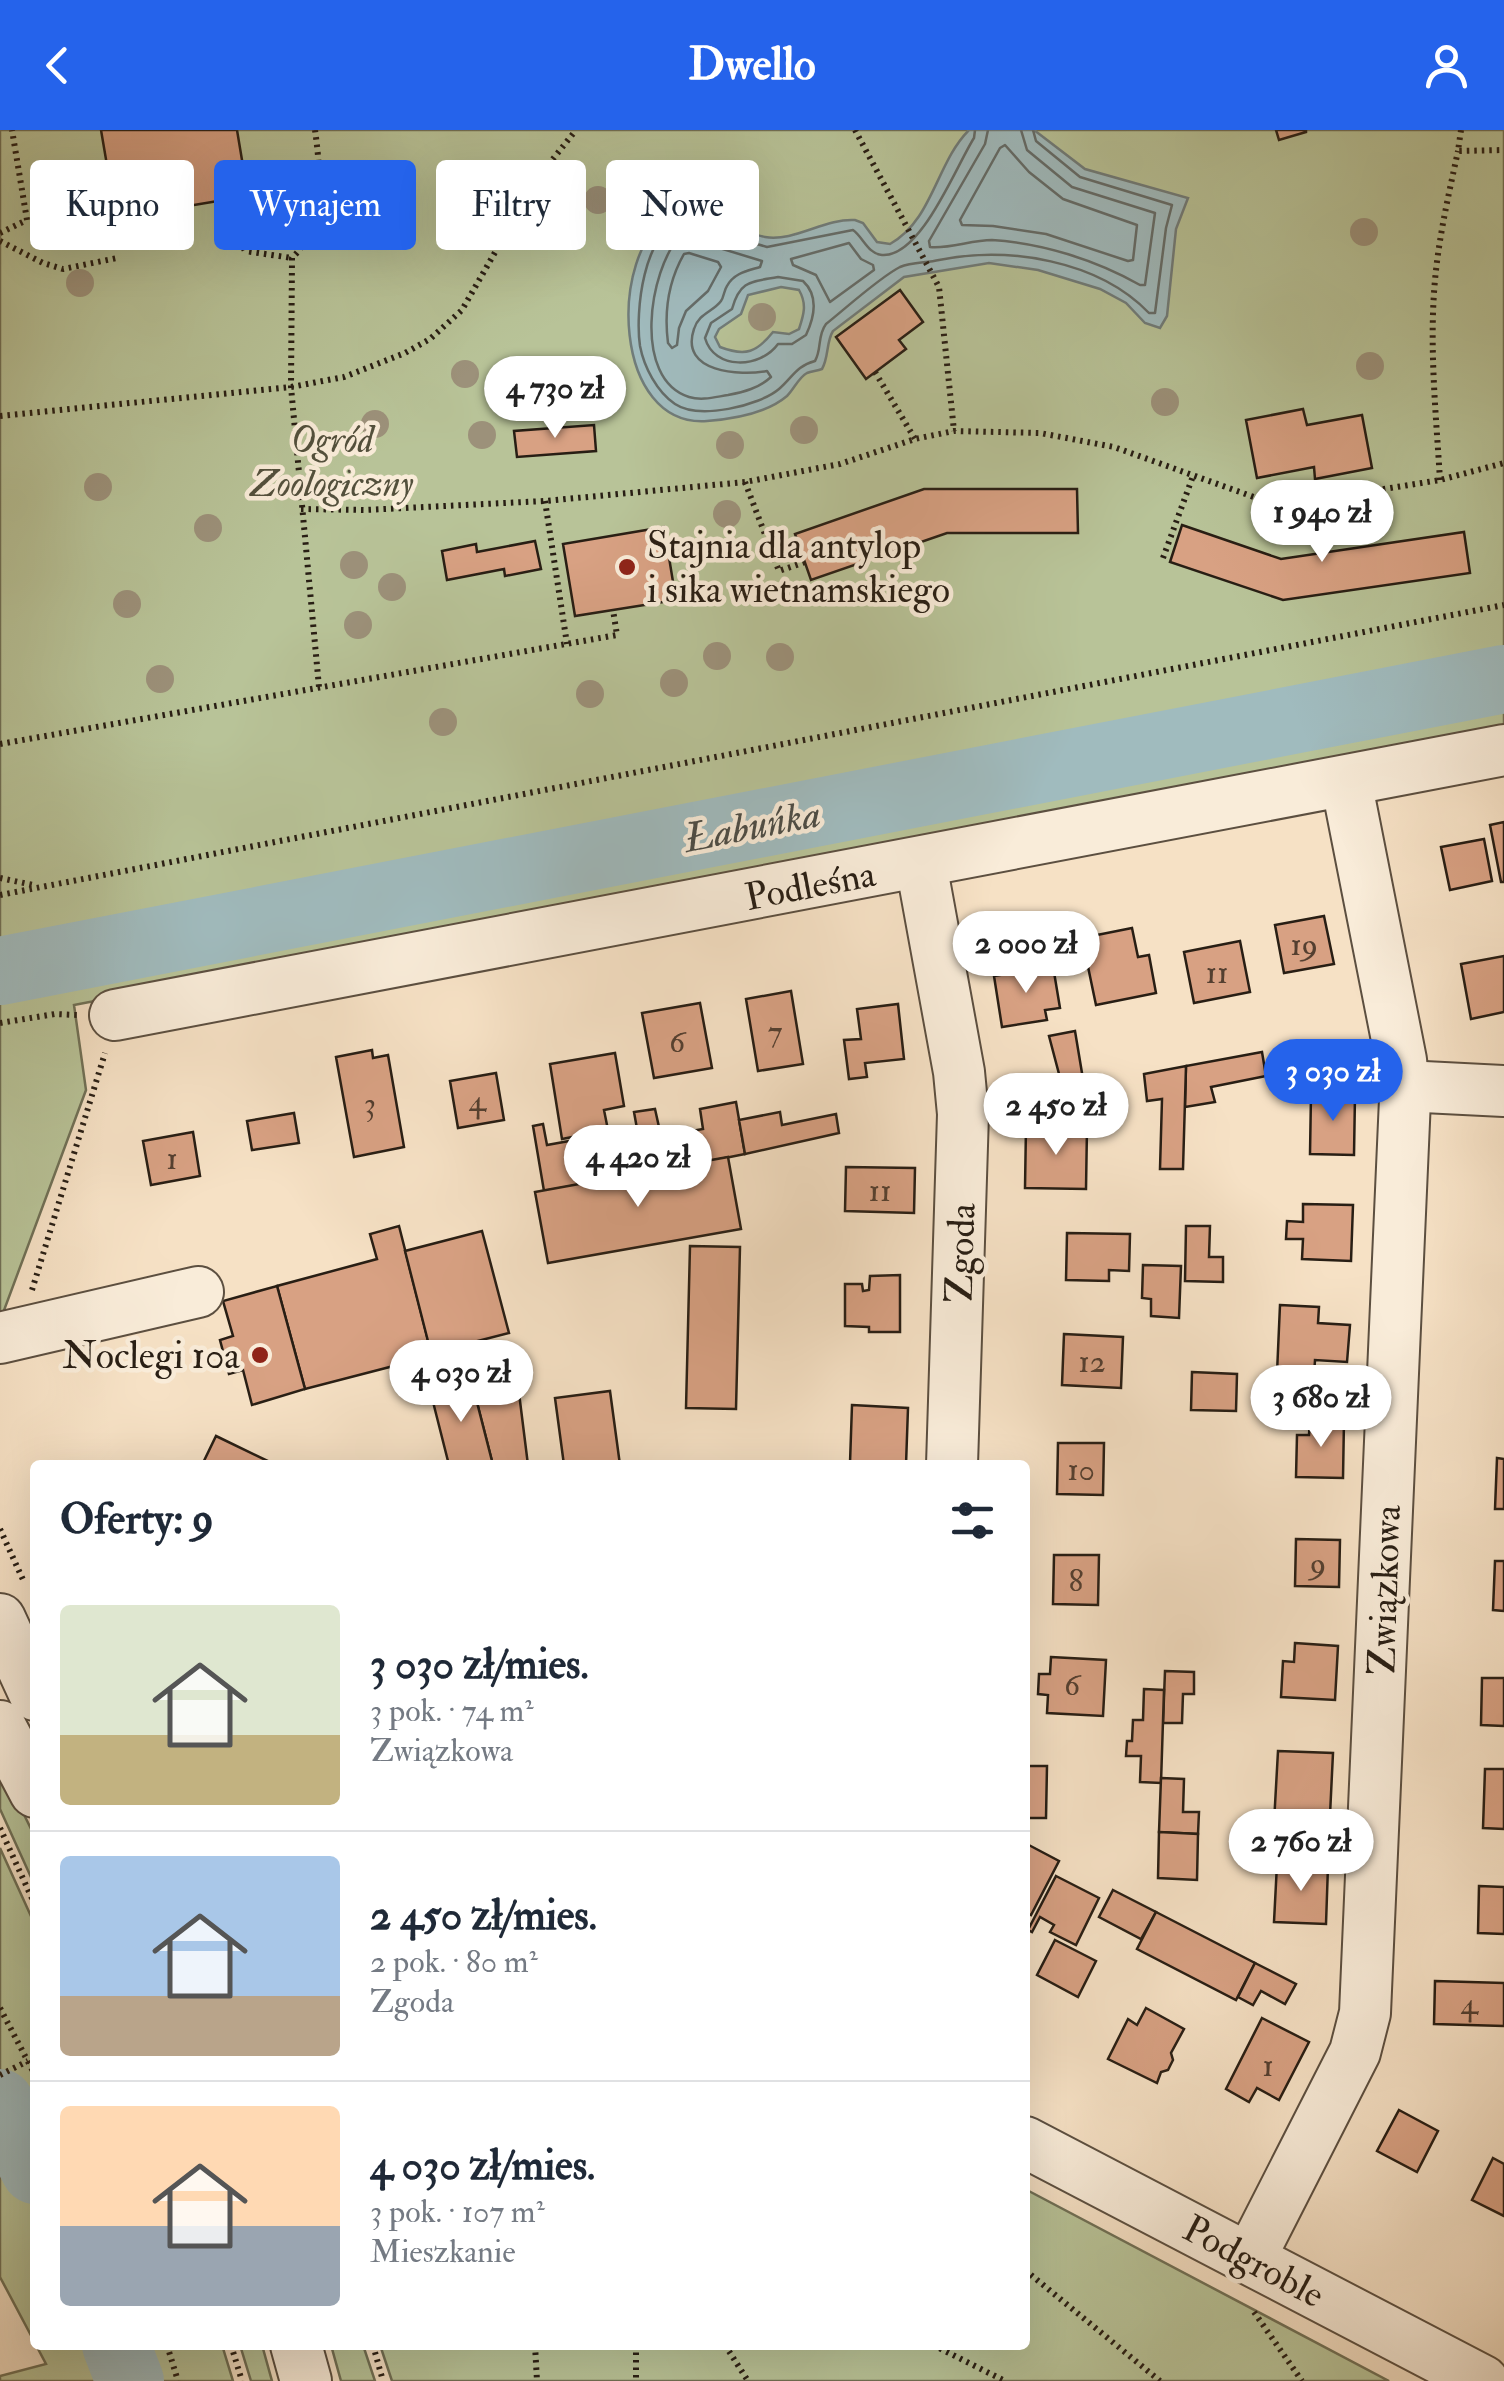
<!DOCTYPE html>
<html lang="pl">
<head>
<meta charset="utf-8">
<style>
  body { margin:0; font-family:"IM FELL Double Pica",serif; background:#f2f2f3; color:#1f2937; height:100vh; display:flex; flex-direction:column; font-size:38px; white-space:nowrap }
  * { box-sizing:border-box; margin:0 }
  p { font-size:32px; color:#747a83 }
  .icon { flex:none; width:55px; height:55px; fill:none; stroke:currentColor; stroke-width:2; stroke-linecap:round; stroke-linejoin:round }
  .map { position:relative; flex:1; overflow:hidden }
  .drawer { position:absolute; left:30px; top:1330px; width:1000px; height:890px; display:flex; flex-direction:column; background:#fff; border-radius:10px; box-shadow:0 10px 40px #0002 }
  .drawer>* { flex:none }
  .banner { position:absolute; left:30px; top:30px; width:1000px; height:90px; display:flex; gap:20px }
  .price { position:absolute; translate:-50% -85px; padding:0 22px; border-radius:35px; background:#fff; color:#222; font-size:32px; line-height:65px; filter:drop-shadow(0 2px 5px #0008) }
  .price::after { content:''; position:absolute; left:50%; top:60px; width:30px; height:22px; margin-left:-15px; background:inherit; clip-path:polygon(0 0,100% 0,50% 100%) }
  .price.active { background:#2563eb; color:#fff }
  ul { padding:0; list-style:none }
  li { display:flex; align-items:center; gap:30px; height:250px; padding:0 30px }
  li+li { border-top:2px solid #e0e1e3 }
  li span { display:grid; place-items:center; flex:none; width:280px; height:200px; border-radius:10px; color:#555 }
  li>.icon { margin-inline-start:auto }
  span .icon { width:120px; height:120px; fill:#fffc; stroke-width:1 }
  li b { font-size:42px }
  h2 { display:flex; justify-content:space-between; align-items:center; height:120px; padding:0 30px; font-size:42px }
  .tag { padding:0 35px; border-radius:10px; background:#fff; box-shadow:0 10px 40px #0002; font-size:35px; line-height:90px }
  .tag.active { background:#2563eb; color:#fff }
  header { display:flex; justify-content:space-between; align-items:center; height:130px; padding:0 30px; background:#2563eb; color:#fff; font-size:45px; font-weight:700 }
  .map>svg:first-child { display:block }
  .green { fill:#b8c398; stroke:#707056; stroke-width:2.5 }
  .water { fill:#a0bbbe; stroke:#707c7a; stroke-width:2.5; fill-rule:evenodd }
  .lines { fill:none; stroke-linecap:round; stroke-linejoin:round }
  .shore { stroke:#646c69; stroke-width:2.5 }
  .river { stroke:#a0bbbe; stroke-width:68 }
  .building { fill:#d8a183; stroke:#281e14; stroke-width:2.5 }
  .minor-casing { stroke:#5c4f40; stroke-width:54 }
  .path { stroke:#281e14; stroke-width:6; stroke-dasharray:2.5 5; stroke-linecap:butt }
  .minor { stroke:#f9ecd9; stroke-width:50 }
  .tree { fill:#9c917a }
  .poi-dot { fill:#8f2418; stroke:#f9ecd9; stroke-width:4 }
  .labels { text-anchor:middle; stroke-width:9; stroke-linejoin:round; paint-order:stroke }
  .number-label { font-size:32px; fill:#543f30 }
  .park-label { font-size:38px; font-style:italic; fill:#53503c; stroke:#f9ecd9 }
  .poi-label { font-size:38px; fill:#281e14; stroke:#f9ecd9; text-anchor:start }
  .street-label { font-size:38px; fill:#281e14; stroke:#f9ecd9 }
  .water-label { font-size:40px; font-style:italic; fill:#4c4d47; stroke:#f9ecd9 }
</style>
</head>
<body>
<header><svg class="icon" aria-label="back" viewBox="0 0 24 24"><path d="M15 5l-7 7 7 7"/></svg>Dwello<svg class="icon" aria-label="person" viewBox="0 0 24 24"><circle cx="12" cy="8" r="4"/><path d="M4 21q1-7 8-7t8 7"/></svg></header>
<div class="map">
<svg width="1504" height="2251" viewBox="0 0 1504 2251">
  <rect width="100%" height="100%" fill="#f6e1c5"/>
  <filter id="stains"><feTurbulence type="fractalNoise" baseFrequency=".002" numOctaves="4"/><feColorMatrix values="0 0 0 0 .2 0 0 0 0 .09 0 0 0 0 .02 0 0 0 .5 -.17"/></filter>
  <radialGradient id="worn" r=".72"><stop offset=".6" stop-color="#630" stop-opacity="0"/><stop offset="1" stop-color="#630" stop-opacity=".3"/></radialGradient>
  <g class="green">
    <path d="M0 0H1504V598L74 875 86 960 0 1191Z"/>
    <path d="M6 1648 35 1707V1756L0 1679V1651Z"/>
    <path d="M0 1718 35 1795V2213L0 2147Z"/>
    <path d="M1025 2059 1389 2251H392L380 2215H1025Z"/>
    <path d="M36 2215H222L233 2251H0V2246L46 2234Z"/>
    <path d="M240 2215H262L272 2251H251Z"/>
    <path d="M331 2215H363L375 2251H341Z"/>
  </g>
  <path class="water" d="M969 0H1034L1085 39 1188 68 1176 99 1167 186 1160 198 1145 193 1126 173 1100 159 1038 140 989 133 904 147 833 201C826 212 829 227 822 239 817 241 812 241 807 243 799 247 794 259 787 266 767 283 733 289 707 291 613 298 607 124 670 85 688 74 743 103 765 107 795 112 825 88 855 90L863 93 877 112 890 114C933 90 936 33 969 0ZM781 157 799 160C807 174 804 184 799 199L789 204 773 202C757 222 746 227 720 217L715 207 719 199 741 184 748 165Z"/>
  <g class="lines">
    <g class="shore">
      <path d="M975 0 974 8C956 36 921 128 882 125 868 124 863 107 853 100L767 117 683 92C643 100 635 183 640 216 644 237 657 262 675 274 699 290 759 276 779 259 793 247 796 236 815 231 822 219 817 206 826 194 845 179 880 147 900 137 912 132 927 133 939 130 1008 116 1098 130 1149 183H1155L1166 98 1172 75 1080 47 1036 11 1033 0"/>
      <path d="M988 0 985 14 929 111 930 117C950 119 971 110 992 110 1042 113 1096 130 1140 155H1145L1155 83 1072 57 1027 20 1021 0"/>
      <path d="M1005 15 1029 42 1063 69 1137 95 1133 130 1128 131 1046 104 993 96 962 95 960 90 1000 18Z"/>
      <path d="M680 106 762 131 760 137C747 141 734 143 727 156 724 160 724 167 721 171 713 182 699 183 694 199 679 243 741 246 767 241L771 247C759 258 744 262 728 265 715 267 702 271 689 267 632 249 649 140 680 106Z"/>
      <path d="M849 113 861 129 873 135 874 140 830 172 816 145 793 135 791 129Z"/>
      <path d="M689 123 718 132 721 137 708 161 686 181 679 198 677 215 672 218 668 213C664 182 668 152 684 124Z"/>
      <path d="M778 147 803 151C819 166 815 186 806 205L792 214H778C760 239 714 240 705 208L711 193 732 179C740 150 751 152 778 147Z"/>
    </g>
    <g class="river">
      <path d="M0 841 1504 549"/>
      <path d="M0 1973 35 2040"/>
      <path d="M116 2215 130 2251"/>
    </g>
  </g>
  <g class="building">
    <path d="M101 0H237L248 66 116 88Z"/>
    <path d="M1276 0H1306V2L1279 10Z"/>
    <path d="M900 160 923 192 899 210 906 219 866 249 836 207Z"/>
    <path d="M1303 279 1307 295 1362 285 1372 338 1315 349 1314 337 1257 348 1246 290Z"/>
    <path d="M594 295 596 321 517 327 514 301Z"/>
    <path d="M924 359H1077L1078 403H947L811 450 795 404Z"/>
    <path d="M1182 395 1281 429 1464 402 1470 443 1283 470 1170 432Z"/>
    <path d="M664 397 676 470 575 486 563 414Z"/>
    <path d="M535 411 541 439 505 446 504 439 447 450 442 421 476 414 477 422Z"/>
    <path d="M1504 692V752H1501L1490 695Z"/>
    <path d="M1484 709 1492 751 1450 760 1441 717Z"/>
    <path d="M1324 786 1334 834 1284 843 1275 795Z"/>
    <path d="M1132 798 1138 827 1149 825 1156 863 1096 875 1082 808Z"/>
    <path d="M1240 811 1250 862 1194 873 1184 822Z"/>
    <path d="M1504 826V882L1471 889 1461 834Z"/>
    <path d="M1053 836 1060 878 1045 880 1047 890 1002 897 994 846Z"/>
    <path d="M791 861 803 934 758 941 746 869Z"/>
    <path d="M700 873 712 938 654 948 642 883Z"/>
    <path d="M898 874 904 929 865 933 867 947 849 949 844 910 861 909 857 879Z"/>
    <path d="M1075 901 1084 955 1063 959 1049 906Z"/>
    <path d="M372 920 373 928 388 925 404 1017 354 1027 336 927Z"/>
    <path d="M1262 922 1266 946 1211 957 1215 972 1185 977 1186 936Z"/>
    <path d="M615 923 624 976 604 980 608 1000 562 1009 550 934Z"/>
    <path d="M1186 936 1183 1039H1160L1162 969 1147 971 1144 944Z"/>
    <path d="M496 943 504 990 458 998 450 951Z"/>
    <path d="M1311 964 1355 965 1354 1025 1310 1024Z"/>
    <path d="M736 972 745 1024 675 1038 669 1005 703 999 700 979Z"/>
    <path d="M655 979 661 1006 669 1005 675 1038 645 1043 634 982Z"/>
    <path d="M780 982 782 995 836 984 839 1003 745 1024 739 990Z"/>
    <path d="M294 983 299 1013 252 1020 247 991Z"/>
    <path d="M543 994 547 1015 630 1000 638 1044 544 1061 533 996Z"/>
    <path d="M1026 996 1087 997 1086 1059 1025 1058Z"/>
    <path d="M193 1002 200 1046 151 1055 143 1011Z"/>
    <path d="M728 1027 741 1099 548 1133 535 1062Z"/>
    <path d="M846 1037 915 1038 914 1083 845 1081Z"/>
    <path d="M1303 1074 1353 1075 1351 1131 1302 1129 1303 1109H1286L1287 1091 1303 1092Z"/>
    <path d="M399 1096 432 1226 305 1259 277 1156 377 1129 370 1104Z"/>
    <path d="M1186 1096H1210L1209 1127H1223V1152L1185 1151Z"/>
    <path d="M482 1101 509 1203 431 1223 405 1121Z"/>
    <path d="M1067 1103 1130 1104 1129 1141 1109 1140V1151L1066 1150Z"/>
    <path d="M690 1116 740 1117 736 1279 686 1278Z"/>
    <path d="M1143 1135 1181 1136 1179 1188 1151 1186V1169L1142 1168Z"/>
    <path d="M900 1145V1202H869V1197L845 1196V1154H862L863 1161 869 1160 870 1146Z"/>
    <path d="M277 1156 305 1259 252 1275 243 1240 229 1244 220 1210 233 1206 223 1171Z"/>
    <path d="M1280 1175 1319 1177 1318 1193 1350 1195 1347 1232 1315 1230 1314 1246 1277 1243Z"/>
    <path d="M1064 1204 1123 1207 1121 1258 1062 1255Z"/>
    <path d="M516 1239 528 1335H493L471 1249Z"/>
    <path d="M1192 1242 1237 1244 1236 1281 1191 1280Z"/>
    <path d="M471 1249 493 1335H449L430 1260Z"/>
    <path d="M610 1261 620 1335H564L555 1268Z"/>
    <path d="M852 1275 908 1278 906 1335 850 1333Z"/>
    <path d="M1310 1289 1344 1290 1343 1348 1296 1347 1297 1305H1309Z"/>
    <path d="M216 1306 276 1335H202Z"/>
    <path d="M1058 1313H1104L1103 1365 1057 1364Z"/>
    <path d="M1497 1328 1504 1329V1379H1495Z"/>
    <path d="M1296 1409 1340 1410 1339 1457 1295 1456Z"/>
    <path d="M1054 1425H1099L1098 1475 1053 1474Z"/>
    <path d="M1495 1431H1504V1481L1493 1480Z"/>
    <path d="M1295 1513 1338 1516 1335 1570 1281 1567 1283 1531 1294 1532Z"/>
    <path d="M1051 1527 1106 1530 1103 1586 1047 1583 1048 1565 1038 1564 1039 1544H1050Z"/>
    <path d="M1165 1541 1194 1542V1564H1183L1182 1593H1163Z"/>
    <path d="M1482 1548H1504V1596L1481 1595Z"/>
    <path d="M1144 1559 1164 1560 1161 1653 1140 1652 1141 1626H1126L1127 1611H1132L1133 1590H1143Z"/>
    <path d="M1278 1621 1333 1623 1330 1685 1303 1684 1302 1694 1274 1693Z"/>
    <path d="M1025 1636H1047L1046 1688H1025Z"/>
    <path d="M1485 1639H1504V1699L1483 1698Z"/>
    <path d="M1161 1648 1184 1649 1183 1682H1199L1198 1704 1159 1702Z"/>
    <path d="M1159 1702 1198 1704 1197 1750 1158 1748Z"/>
    <path d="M1025 1713 1059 1731 1031 1785 1025 1782Z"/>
    <path d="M1277 1734 1328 1736 1326 1794 1274 1792Z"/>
    <path d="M1056 1746 1099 1768 1076 1815 1050 1802 1054 1795 1040 1787 1032 1802 1028 1800Z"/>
    <path d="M1479 1756 1504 1757V1804L1478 1803Z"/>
    <path d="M1113 1760 1156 1782 1141 1809 1099 1787Z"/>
    <path d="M1156 1782 1255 1833 1236 1870 1137 1819Z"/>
    <path d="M1055 1810 1096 1831 1078 1867 1037 1845Z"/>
    <path d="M1255 1833 1296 1854 1285 1874 1261 1861 1253 1875 1238 1867Z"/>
    <path d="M1435 1851 1504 1853V1896L1434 1894Z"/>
    <path d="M1146 1878 1184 1899 1171 1923 1173 1930 1168 1940 1161 1942 1157 1953 1108 1929 1128 1889 1137 1895Z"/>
    <path d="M1262 1888 1309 1912 1279 1970 1257 1958 1249 1972 1226 1959Z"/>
    <path d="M1399 1980 1438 2001 1417 2042 1377 2021Z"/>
    <path d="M1493 2028 1504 2034V2086L1472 2070Z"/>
  </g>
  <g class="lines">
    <g class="minor-casing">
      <g id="minor">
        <path d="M921 734 959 942 963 984 952 1335"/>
        <path d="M115 885 1504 620"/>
        <path d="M1404 956 1504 961"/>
        <path d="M0 1208 198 1162"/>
        <path d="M0 1489 35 1565"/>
        <path d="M0 1596 35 1662"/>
        <path d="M1025 2012 1483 2251"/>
        <path d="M1250 2128 1355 1922 1365 1883 1405 969 1401 930 1346 651"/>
        <path d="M296 2215 306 2251"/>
      </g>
    </g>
    <g class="path">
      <path d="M315 0C321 43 325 96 292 128L291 257 319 557"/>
      <path d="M855 0 939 157 954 301"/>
      <path d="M1461 0 1458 21 1504 20"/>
      <path d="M220 71 245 121 292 128"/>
      <path d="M0 103 27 90 12 0"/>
      <path d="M0 111 43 133 63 139 117 128"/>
      <path d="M875 242 915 309"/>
      <path d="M0 286 291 257 344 247 405 223 430 209 462 180 537 49 576 0"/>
      <path d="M1440 350C1436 284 1429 216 1435 150 1439 106 1449 63 1458 21"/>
      <path d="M745 352 779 441 805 432"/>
      <path d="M545 371 567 514"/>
      <path d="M301 379 364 380 545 371 745 352 840 334 915 309 954 301 1040 303 1114 317 1279 376 1440 350 1504 333"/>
      <path d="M1163 428 1193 346"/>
      <path d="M0 614 617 505 613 480"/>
      <path d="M0 748 33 755"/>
      <path d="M0 765 1504 475"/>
      <path d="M0 893 55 884 77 885"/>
      <path d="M32 1160 105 923"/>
      <path d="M0 1399 24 1452"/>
      <path d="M0 1698 35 1775"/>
      <path d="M0 1878 35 1945"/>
      <path d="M0 1945 28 1931"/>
      <path d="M1025 2140 1160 2251"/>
      <path d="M1254 2182 1302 2251"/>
      <path d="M167 2215 178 2251"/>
      <path d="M231 2215 242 2251"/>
      <path d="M373 2215 383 2251"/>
      <path d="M535 2215 537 2251"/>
      <path d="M636 2215V2251"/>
      <path d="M725 2215 748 2251"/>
      <path d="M933 2215 1005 2251"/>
    </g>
    <use href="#minor" class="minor"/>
  </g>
  <g class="tree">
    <circle cx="598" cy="70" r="14"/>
    <circle cx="1364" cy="102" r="14"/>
    <circle cx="80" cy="153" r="14"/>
    <circle cx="762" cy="187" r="14"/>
    <circle cx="1370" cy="236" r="14"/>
    <circle cx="465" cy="244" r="14"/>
    <circle cx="1165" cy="272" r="14"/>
    <circle cx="375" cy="294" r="14"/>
    <circle cx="804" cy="300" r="14"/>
    <circle cx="482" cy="305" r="14"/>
    <circle cx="730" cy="315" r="14"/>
    <circle cx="98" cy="357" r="14"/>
    <circle cx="727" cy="384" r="14"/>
    <circle cx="208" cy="398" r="14"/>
    <circle cx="354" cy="435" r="14"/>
    <circle cx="392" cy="457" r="14"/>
    <circle cx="127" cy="474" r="14"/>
    <circle cx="358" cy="495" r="14"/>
    <circle cx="717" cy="526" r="14"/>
    <circle cx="780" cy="527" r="14"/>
    <circle cx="160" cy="549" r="14"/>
    <circle cx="674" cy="553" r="14"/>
    <circle cx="590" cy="564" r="14"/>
    <circle cx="443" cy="592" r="14"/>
  </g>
  <g class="poi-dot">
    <circle cx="627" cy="437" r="10"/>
    <circle cx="260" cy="1225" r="10"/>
  </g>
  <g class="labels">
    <g class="number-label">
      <text x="1304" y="825">19</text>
      <text x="1217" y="853">11</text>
      <text x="775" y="912">7</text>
      <text x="677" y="922">6</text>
      <text x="477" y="981">4</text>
      <text x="370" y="984">3</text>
      <text x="172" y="1039">1</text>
      <text x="880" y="1071">11</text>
      <text x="1092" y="1242">12</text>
      <text x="1081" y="1350">10</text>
      <text x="1318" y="1444">9</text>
      <text x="1076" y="1461">8</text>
      <text x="1072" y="1565">6</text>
      <text x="1469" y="1884">4</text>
      <text x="1268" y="1946">1</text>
    </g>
    <g class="park-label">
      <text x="332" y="322">Ogród<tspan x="332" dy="44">Zoologiczny</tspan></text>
    </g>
    <g class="poi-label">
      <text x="647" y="428">Stajnia dla antylop<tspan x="647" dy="44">i sika wietnamskiego</tspan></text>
      <text x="240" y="1238" text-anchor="end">Noclegi 10a</text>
    </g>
    <g class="street-label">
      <text transform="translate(810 755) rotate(-11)" y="13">Podleśna</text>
      <text transform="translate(960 1123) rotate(-88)" y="13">Zgoda</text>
      <text transform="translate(1384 1460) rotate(-88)" y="13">Związkowa</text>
      <text transform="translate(1254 2131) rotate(28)" y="13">Podgroble</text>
    </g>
    <g class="water-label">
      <text transform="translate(752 695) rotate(-11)" y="14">Łabuńka</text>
    </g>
  </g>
  <rect width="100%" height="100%" filter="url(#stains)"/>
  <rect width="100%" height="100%" fill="url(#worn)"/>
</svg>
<b class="price" style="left:555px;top:311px">4 730 zł</b>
<b class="price" style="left:1322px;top:435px">1 940 zł</b>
<b class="price" style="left:1026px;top:866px">2 000 zł</b>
<b class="price active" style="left:1333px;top:994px">3 030 zł</b>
<b class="price" style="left:1056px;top:1028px">2 450 zł</b>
<b class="price" style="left:638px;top:1080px">4 420 zł</b>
<b class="price" style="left:461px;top:1295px">4 030 zł</b>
<b class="price" style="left:1321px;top:1320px">3 680 zł</b>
<b class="price" style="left:1301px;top:1764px">2 760 zł</b>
<div class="banner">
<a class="tag">Kupno</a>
<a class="tag active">Wynajem</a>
<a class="tag">Filtry</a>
<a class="tag">Nowe</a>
</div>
<section class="drawer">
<h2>Oferty: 9<svg class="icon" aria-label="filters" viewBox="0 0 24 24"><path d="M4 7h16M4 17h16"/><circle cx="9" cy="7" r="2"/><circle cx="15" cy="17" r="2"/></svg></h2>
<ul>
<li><span style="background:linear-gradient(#dfe7d0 65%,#c2b280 0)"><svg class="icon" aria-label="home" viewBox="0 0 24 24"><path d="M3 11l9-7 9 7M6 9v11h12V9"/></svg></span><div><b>3 030 zł/mies.</b><p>3 pok. · 74 m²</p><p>Związkowa</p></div></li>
<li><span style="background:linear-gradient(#a9c7e8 70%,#b9a48a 0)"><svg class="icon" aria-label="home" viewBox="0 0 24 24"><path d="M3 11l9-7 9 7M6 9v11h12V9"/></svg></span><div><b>2 450 zł/mies.</b><p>2 pok. · 80 m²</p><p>Zgoda</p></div></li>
<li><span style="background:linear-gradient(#ffd9b3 60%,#9aa5b1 0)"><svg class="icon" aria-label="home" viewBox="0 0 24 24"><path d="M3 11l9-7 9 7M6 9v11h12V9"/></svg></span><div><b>4 030 zł/mies.</b><p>3 pok. · 107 m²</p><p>Mieszkanie</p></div></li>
</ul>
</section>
</div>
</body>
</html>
